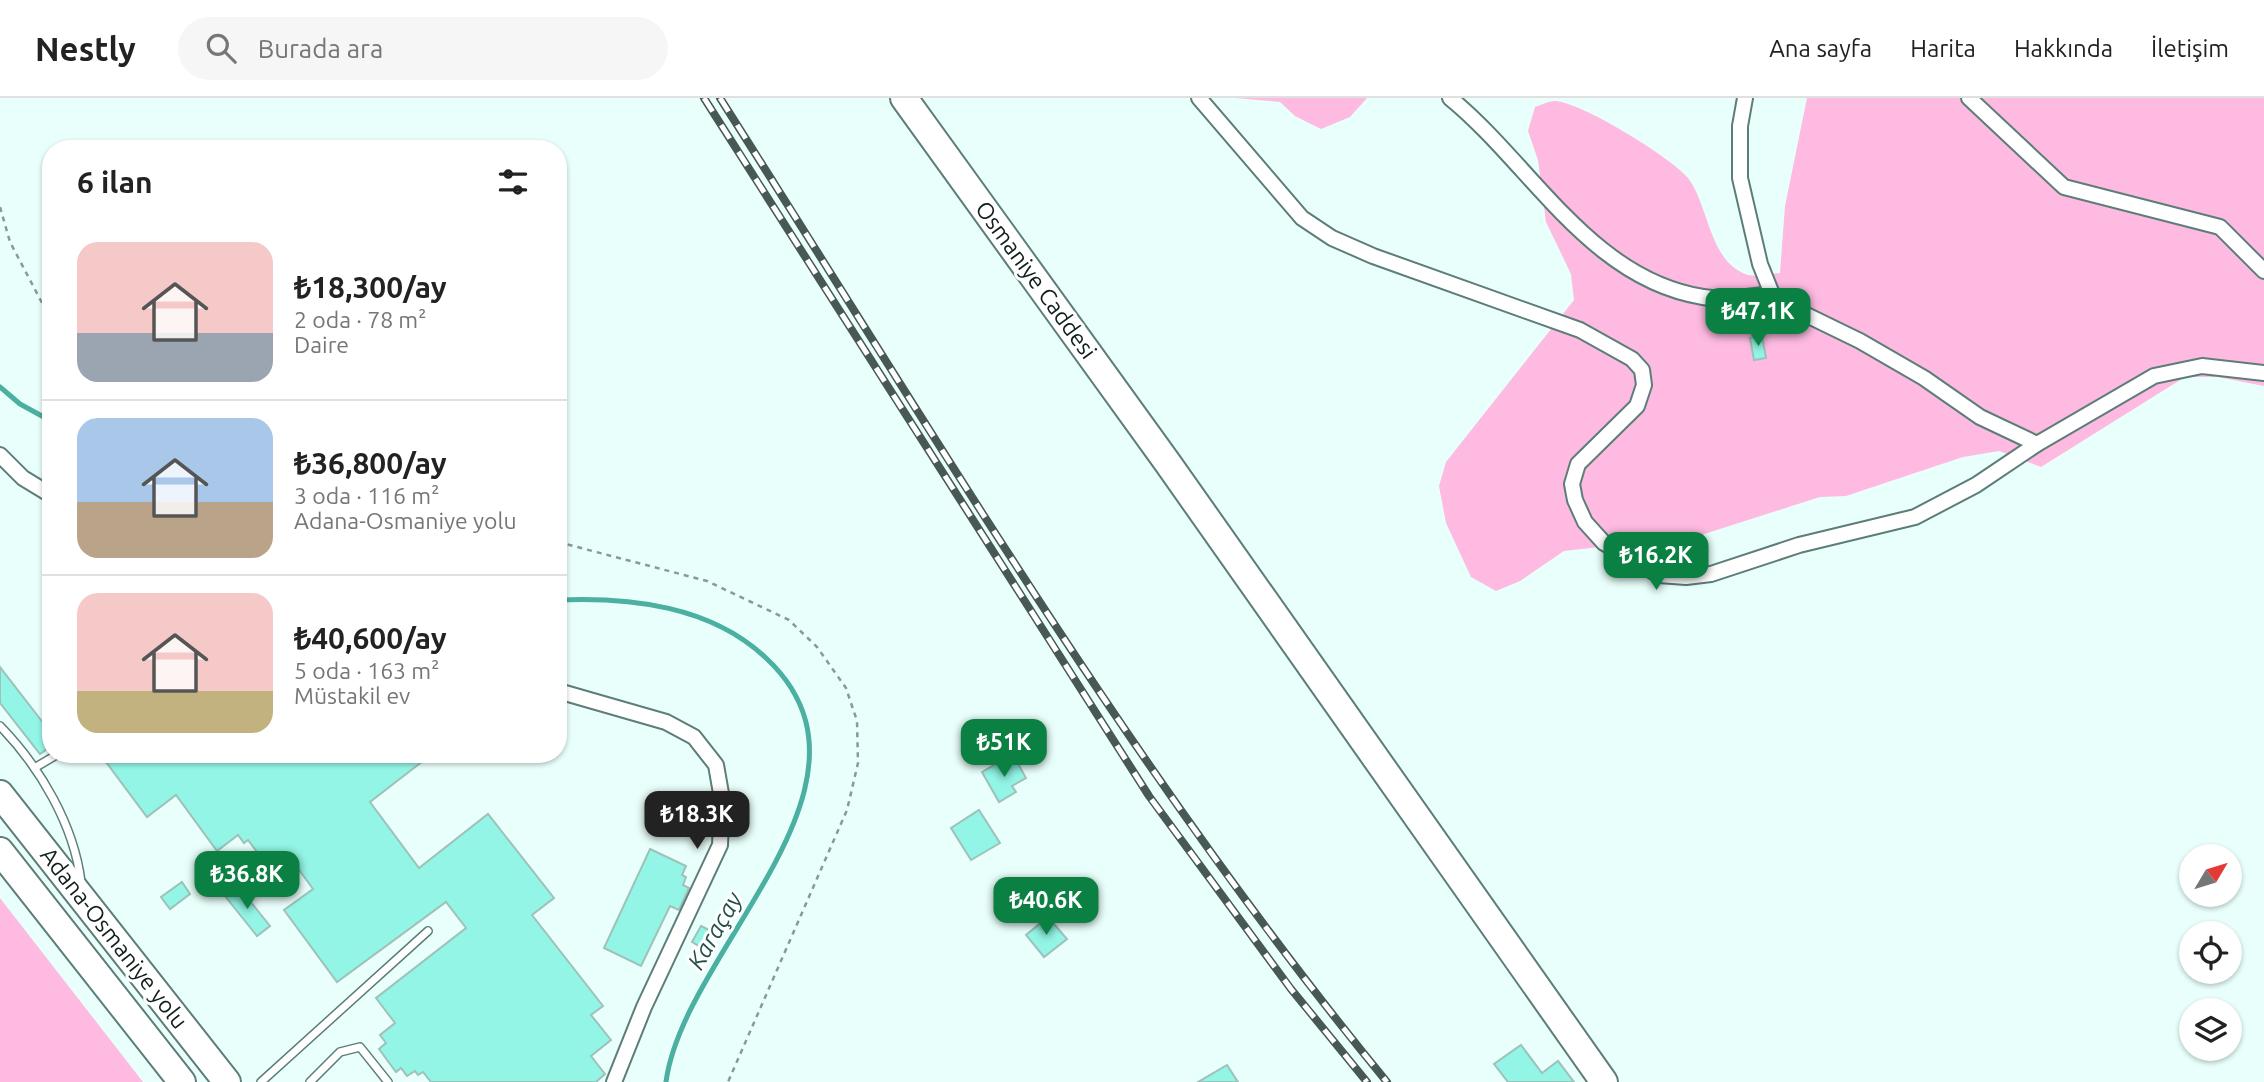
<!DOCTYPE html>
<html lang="tr">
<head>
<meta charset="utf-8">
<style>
  body { margin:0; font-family:Ubuntu,sans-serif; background:#f6f6f6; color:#222; height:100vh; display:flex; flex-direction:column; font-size:26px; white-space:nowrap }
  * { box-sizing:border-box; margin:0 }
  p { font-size:23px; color:#767676 }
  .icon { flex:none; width:38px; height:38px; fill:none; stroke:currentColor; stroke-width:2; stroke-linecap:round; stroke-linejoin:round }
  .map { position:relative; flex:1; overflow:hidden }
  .drawer { position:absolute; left:42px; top:42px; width:525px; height:623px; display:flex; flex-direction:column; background:#fff; border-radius:28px; box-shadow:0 2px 5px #0004 }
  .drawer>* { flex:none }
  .needle { width:46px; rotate:52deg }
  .buttons { position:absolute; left:2179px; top:746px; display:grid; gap:14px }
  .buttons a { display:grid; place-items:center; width:63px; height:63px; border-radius:50%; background:#fff; box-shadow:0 2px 5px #0004; font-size:35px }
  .price { position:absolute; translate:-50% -60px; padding:0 16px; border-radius:14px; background:#0b8043; color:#fff; font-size:23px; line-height:46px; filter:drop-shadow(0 2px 4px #0008) }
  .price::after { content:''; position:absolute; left:50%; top:42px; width:21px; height:16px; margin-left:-10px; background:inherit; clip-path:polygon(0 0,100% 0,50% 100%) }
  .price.on { background:#222; color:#fff }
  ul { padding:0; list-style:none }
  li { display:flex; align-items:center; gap:21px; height:175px; padding:0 35px }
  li+li { border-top:2px solid #e0e0e0 }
  li span { display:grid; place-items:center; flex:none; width:196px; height:140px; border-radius:21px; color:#555 }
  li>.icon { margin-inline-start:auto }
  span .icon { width:84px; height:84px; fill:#fffc; stroke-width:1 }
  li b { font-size:30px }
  h2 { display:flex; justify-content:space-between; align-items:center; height:84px; padding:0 35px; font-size:30px }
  header { display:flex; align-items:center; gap:42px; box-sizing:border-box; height:98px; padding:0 35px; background:#fff; border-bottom:2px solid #e0e0e0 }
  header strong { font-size:33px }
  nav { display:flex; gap:38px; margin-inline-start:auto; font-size:24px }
  .search { width:490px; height:63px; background:#f6f6f6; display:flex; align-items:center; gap:18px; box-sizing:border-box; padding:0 24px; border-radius:38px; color:#767676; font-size:26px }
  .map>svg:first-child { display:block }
  .green { fill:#febae1 }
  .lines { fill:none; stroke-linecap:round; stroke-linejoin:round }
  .stream { stroke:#4bb0a2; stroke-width:5 }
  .building { fill:#92f5e5; stroke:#9ec1ba; stroke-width:2 }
  .lane-casing { stroke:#5c7d78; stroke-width:10 }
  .street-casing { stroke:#5c7d78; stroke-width:18 }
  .highway-casing { stroke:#5c7d78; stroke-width:30 }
  .path { stroke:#889a97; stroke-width:2.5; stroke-dasharray:5 5; stroke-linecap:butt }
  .lane { stroke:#fff; stroke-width:7 }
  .street { stroke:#fff; stroke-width:14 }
  .highway { stroke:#fff; stroke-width:26 }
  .rail-casing { stroke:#485955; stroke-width:8 }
  .rail { stroke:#fff; stroke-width:5; stroke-dasharray:16; stroke-linecap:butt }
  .labels { text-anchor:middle; stroke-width:6; stroke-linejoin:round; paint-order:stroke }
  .street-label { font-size:23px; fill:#111f1c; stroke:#fff }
  .water-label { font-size:24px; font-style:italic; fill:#235049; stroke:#fff }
</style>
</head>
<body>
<header>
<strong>Nestly</strong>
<div class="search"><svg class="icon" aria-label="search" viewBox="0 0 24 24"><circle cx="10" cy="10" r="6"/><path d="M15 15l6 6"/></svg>Burada ara</div>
<nav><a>Ana sayfa</a><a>Harita</a><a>Hakkında</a><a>İletişim</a></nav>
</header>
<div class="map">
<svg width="2264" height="984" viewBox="0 0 2264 984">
  <rect width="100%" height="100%" fill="#e9fffb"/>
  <g class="green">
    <path d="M1236 0H1367L1350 19 1321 31 1295 18 1280 4Z"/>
    <path d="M1807 0H2264V288L2218 279H2185L2041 369 1999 353 1963 359 1846 398 1820 399 1698 438 1564 453 1520 483 1496 493 1471 479 1446 425 1439 388 1446 364 1574 202 1571 176 1546 124 1538 62 1528 33 1535 9C1541 7 1549 3 1555 3 1581 4 1672 60 1688 80 1709 107 1709 165 1748 177 1757 179 1771 176 1780 175L1785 108Z"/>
    <path d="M0 800 143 984H0Z"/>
  </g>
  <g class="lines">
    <g class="stream">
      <path d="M0 289 20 306 51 323"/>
      <path d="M558 502C631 499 711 508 766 560 900 685 683 852 666 984"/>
    </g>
  </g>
  <g class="building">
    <path d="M1762 238 1766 260 1754 262 1750 240Z"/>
    <path d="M0 569 51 635V648L40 656 0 605Z"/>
    <path d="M100 656H432L370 704 419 770 488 716 554 800 532 817 603 908 591 917 611 942 591 958 605 976 596 984H431L423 974 418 977 415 973 407 978 401 970 396 974 379 951 386 945 380 937 395 925 376 900 466 830 446 804 337 884 284 812 313 791 294 765 275 778 248 742 244 745 238 737 217 753 176 697 147 719Z"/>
    <path d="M1016 662 1026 680 1012 688 1016 694 999 704 982 674 999 664 1002 670Z"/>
    <path d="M979 712 1000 745 971 762 951 730Z"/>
    <path d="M650 751 686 768 682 777 686 779 683 787 689 790 679 812 670 808 641 868 604 850Z"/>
    <path d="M182 784 190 796 170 811 161 799Z"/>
    <path d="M238 788 270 828 257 838 225 798Z"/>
    <path d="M1048 819 1067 841 1044 859 1026 837Z"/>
    <path d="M701 828 713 834 704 851 692 844Z"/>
    <path d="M1521 947 1542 975 1558 963 1574 984H1508L1494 966Z"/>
    <path d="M1227 967 1238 984H1198Z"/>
  </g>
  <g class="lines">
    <g class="lane-casing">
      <g id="lane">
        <path d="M0 628C40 669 74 727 81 784"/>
        <path d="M36 669 58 656"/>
        <path d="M261 984 428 833"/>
        <path d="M310 984 340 954 360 949 388 984"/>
      </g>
    </g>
    <g class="street-casing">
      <g id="street">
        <path d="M1199 0 1302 120 1332 140 1373 158 1580 232 1632 261 1642 272 1644 287 1637 308 1578 366 1572 386 1575 402 1585 424 1604 445 1659 477 1686 479 1711 476 1799 447 1915 419 1976 387 2037 346 2154 278 2202 268 2264 275"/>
        <path d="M1450 0C1531 66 1590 181 1703 199 1725 203 1749 198 1772 196"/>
        <path d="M1745 0 1740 28V80L1760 166 1772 196 1786 207 1860 243 1924 280 1980 319 2037 346"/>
        <path d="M1969 0 2064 89 2220 129 2264 173"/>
        <path d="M0 357 23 380 51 397"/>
        <path d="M558 593 666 624 694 639 716 667 722 701 720 747 644 909 614 984"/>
      </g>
    </g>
    <g class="highway-casing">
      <g id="highway">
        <path d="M904 0 1167 364 1604 984"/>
        <path d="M0 696 227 984"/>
        <path d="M0 753 182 984"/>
      </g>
    </g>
    <g class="path">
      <path d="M0 109 10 144 51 222"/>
      <path d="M558 444 707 483 789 522 817 549 846 590 857 623 858 665 847 712 728 984"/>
    </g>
    <use href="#lane" class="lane"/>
    <use href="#street" class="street"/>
    <use href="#highway" class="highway"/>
    <g class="rail-casing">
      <g id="rail">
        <path d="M704 0 1149 698 1291 891 1367 984"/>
        <path d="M720 0C933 334 1135 678 1387 984"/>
      </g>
    </g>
    <use href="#rail" class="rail"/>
  </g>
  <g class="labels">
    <g class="street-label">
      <text transform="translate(1036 182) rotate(54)" y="8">Osmaniye Caddesi</text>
      <text transform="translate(114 840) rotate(52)" y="8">Adana-Osmaniye yolu</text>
    </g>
    <g class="water-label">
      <text transform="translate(715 833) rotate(-60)" y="8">Karaçay</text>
    </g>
  </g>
</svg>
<div class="buttons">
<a><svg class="needle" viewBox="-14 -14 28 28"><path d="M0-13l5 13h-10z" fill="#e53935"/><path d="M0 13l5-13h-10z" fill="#767676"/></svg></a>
<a><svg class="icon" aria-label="locate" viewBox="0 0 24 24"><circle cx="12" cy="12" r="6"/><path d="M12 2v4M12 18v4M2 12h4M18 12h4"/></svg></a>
<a><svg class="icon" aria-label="layers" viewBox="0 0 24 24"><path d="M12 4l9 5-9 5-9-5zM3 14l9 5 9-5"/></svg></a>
</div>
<b class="price" style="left:1758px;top:250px">₺47.1K</b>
<b class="price" style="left:1656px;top:494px">₺16.2K</b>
<b class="price" style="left:1004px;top:681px">₺51K</b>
<b class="price on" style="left:697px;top:753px">₺18.3K</b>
<b class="price" style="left:247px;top:813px">₺36.8K</b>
<b class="price" style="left:1046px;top:839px">₺40.6K</b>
<section class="drawer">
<h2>6 ilan<svg class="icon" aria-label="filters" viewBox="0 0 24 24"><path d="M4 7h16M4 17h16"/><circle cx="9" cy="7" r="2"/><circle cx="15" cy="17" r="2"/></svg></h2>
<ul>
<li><span style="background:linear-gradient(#f6c9c9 65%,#9aa5b1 0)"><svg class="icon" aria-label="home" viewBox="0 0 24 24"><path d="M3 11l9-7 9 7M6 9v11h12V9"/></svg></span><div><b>₺18,300/ay</b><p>2 oda · 78 m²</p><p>Daire</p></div></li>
<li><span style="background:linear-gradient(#a9c7e8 60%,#b9a48a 0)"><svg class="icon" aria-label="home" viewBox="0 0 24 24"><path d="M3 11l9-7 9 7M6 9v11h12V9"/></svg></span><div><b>₺36,800/ay</b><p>3 oda · 116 m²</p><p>Adana-Osmaniye yolu</p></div></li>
<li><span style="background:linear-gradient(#f6c9c9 70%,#c2b280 0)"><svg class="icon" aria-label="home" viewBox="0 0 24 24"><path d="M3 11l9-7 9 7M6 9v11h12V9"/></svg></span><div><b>₺40,600/ay</b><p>5 oda · 163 m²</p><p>Müstakil ev</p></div></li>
</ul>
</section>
</div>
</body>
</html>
